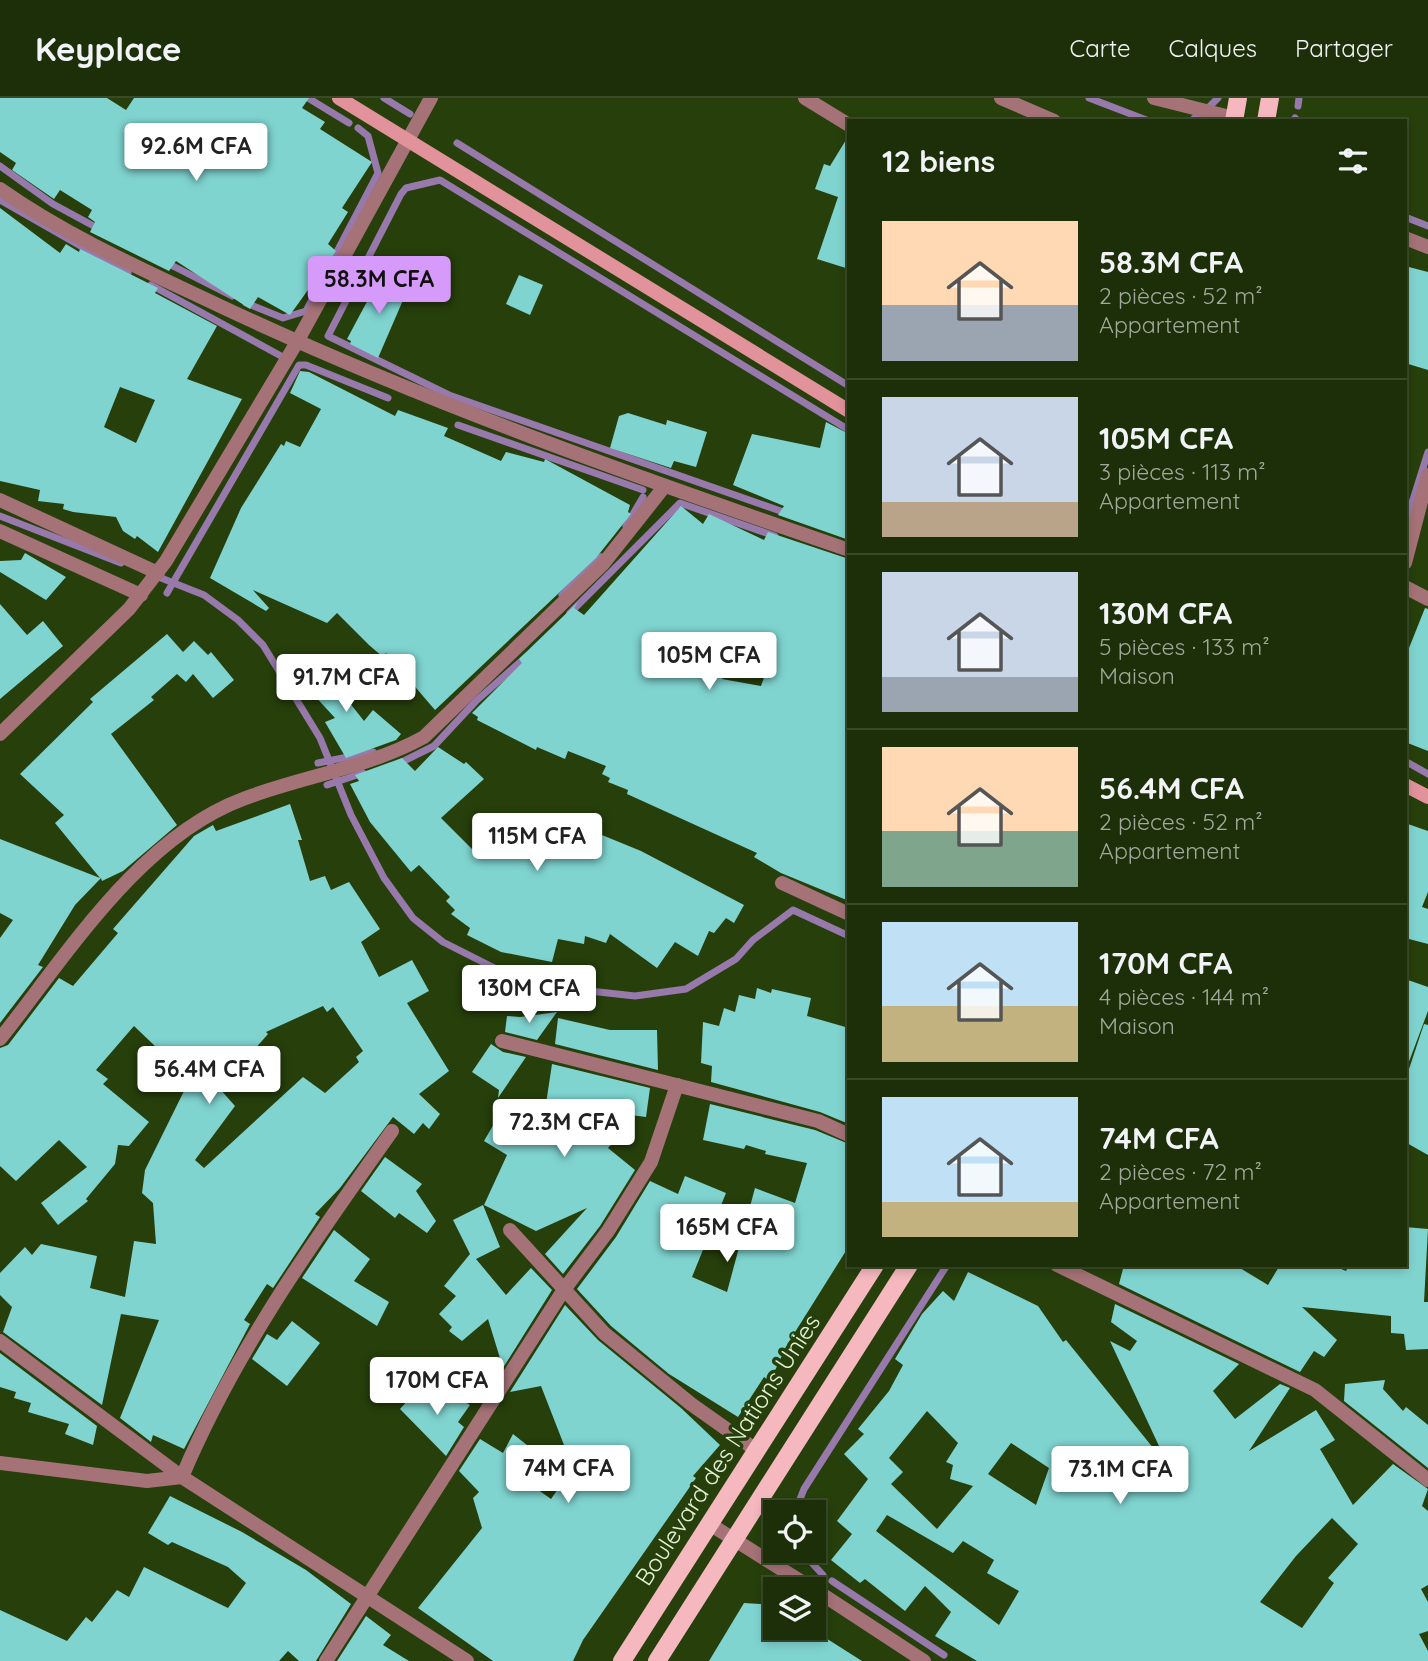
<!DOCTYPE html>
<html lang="fr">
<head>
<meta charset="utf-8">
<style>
  body { margin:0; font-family:Quicksand,sans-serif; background:#253712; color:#f1f3f6; height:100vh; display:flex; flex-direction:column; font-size:26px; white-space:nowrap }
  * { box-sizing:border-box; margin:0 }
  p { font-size:23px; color:#a0a99c }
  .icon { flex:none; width:38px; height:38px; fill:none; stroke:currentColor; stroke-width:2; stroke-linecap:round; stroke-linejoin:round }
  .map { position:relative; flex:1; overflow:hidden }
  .details { position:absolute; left:847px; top:21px; width:560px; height:1148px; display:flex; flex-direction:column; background:#1c2f08; border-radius:0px; box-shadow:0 4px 10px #0003,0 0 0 2px #3a4a29 }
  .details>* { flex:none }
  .tools { position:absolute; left:763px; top:1402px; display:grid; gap:14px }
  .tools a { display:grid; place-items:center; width:63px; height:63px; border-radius:0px; background:#1c2f08; box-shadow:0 4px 10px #0003,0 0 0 2px #3a4a29; font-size:35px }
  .price { position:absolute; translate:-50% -60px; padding:0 16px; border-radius:7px; background:#fff; color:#222; font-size:23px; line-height:46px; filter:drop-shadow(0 2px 4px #0008) }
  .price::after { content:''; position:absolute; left:50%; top:42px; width:21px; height:16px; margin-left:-10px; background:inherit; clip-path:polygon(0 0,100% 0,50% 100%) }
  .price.selected { background:#d69bfa; color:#111 }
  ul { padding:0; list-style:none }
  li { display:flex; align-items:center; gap:21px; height:175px; padding:0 35px }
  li+li { border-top:2px solid #3a4a29 }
  li span { display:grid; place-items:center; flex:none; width:196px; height:140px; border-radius:0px; color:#555 }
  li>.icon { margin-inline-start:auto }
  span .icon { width:84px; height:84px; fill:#fffc; stroke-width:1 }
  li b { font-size:30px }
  h2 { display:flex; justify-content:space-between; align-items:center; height:84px; padding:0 35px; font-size:30px }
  header { display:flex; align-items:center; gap:42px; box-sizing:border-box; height:98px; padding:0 35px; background:#1c2f08; border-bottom:2px solid #3a4a29 }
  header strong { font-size:33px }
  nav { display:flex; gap:38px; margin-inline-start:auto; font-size:24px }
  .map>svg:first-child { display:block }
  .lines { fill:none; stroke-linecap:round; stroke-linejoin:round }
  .stream { stroke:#9879ab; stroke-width:7 }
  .building { fill:#7fd4d0; fill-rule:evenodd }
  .street { stroke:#a47277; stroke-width:14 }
  .secondary { stroke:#e1929b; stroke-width:14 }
  .primary { stroke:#f6b8bf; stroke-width:18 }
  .labels { text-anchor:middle; stroke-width:7; stroke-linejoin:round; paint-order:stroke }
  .street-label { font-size:24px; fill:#e3f3d7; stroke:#263f0b }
</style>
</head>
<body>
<header>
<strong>Keyplace</strong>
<nav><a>Carte</a><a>Calques</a><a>Partager</a></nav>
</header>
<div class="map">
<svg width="1428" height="1563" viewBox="0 0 1428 1563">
  <rect width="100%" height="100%" fill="#263f0b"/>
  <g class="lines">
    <g class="stream">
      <path d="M308 0 349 25"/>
      <path d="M384 0 410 16"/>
      <path d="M1089 0 1149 23"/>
      <path d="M1298 8 1299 0"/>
      <path d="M1209 9 1218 0"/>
      <path d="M1295 20 1298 23"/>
      <path d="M1191 23 1197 18"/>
      <path d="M457 45 849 288"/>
      <path d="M0 68 53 106 101 132"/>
      <path d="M0 102 128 175"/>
      <path d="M1405 119 1428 128"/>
      <path d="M165 164 232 198"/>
      <path d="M151 187 281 258 284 260 282 263"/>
      <path d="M246 205 283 220 306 213 378 75 368 38 358 30"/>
      <path d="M458 327 643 392"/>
      <path d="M789 416 449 297 328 238 401 96 406 90 440 82 849 332"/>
      <path d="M0 418 121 465"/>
      <path d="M1405 427 1428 354"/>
      <path d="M626 428 643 399"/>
      <path d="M156 478 204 497 238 522 263 547 320 640 351 717 384 780 413 820 443 844 526 886 635 898 686 891 736 861 753 842 793 812 849 838"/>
      <path d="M167 495 299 267H306L388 300"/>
      <path d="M562 497 601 459"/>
      <path d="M570 515 680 405 775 438"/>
      <path d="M1405 663 1428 676"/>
      <path d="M318 665 373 654"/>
      <path d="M398 666 434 648 476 603 527 558"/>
      <path d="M327 687 363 675"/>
      <path d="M795 1414 804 1391 947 1167"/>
      <path d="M800 1452 823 1477"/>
      <path d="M832 1483 944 1557"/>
    </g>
  </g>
  <g class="building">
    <path d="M0 0H107L126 12 134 0H309L302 10 325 24 320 31 372 64 342 110 348 114 328 146 336 153 290 217 258 199 250 211 176 163 169 173 90 134 95 124 88 119 92 112 60 92 54 101 12 72 16 65 0 54Z"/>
    <path d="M849 37V171L817 161 838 99 815 91 824 66 830 68Z"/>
    <path d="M0 110 60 155 66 146 79 154 80 151 158 190 155 195 217 228 187 281 242 301 158 454 137 438 135 441 123 433 116 419 73 414 63 411 64 406 38 403 40 392 0 383ZM120 289 155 302 136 345 104 329Z"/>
    <path d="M1405 168 1428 174V272L1405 265Z"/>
    <path d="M389 176 410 186 378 260 350 246 351 243 347 241 378 183 385 186Z"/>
    <path d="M519 177 543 187 530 217 506 206Z"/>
    <path d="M300 273 309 274 395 318 398 312 448 330 444 338 501 363 506 354 544 364 545 361 630 407 628 414 631 416 596 460 435 612 386 555 383 559 369 547 337 515 327 525 253 492 269 510 266 513 210 480 241 410 281 346 284 348 286 343 300 349 321 311 290 295Z"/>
    <path d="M628 315 666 327 667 322 707 334 696 369 674 363 671 370 610 350 619 318Z"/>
    <path d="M826 324 849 336V442L778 417 784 408 733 387 752 336 820 350Z"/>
    <path d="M681 408 703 426 709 416 764 442 768 434 849 461V803L781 775 754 759 757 755 627 696 628 692 608 684 610 680 602 676 606 668 568 653 565 661 537 649 536 652 477 622 478 619 472 615 522 565 519 561 578 504 574 510 584 517ZM737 543 772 557 761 588 722 581Z"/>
    <path d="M25 455 66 479 46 502 0 474V463L21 462Z"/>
    <path d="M0 506 27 537 43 523 63 548 0 601Z"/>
    <path d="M1425 510 1428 511V653L1405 644V560Z"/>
    <path d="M167 536 183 554 194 543 208 557 211 554 234 582 213 600 193 576 186 584 177 576 151 599 154 602 111 636 177 727 123 773 102 783 101 780 75 807 38 867 43 869 0 925V840L13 822 0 815V741L100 780 55 725 64 717 20 676 93 604 90 601Z"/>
    <path d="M312 557 364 623 373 612 401 636 396 642 346 660 325 624 335 620 302 584 305 582 296 572Z"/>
    <path d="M438 649 464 666 466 664 484 681 441 720 481 760 486 754 491 758 518 723 549 741 558 719 641 753 744 807 734 825 726 820 714 835 709 833 698 858 675 844 657 870 610 836 606 845 585 838 584 846 558 841 552 864 501 854 467 837 470 830 451 816 455 812 446 803 450 799 419 767 411 774 370 724 350 686 359 683 355 677 402 660 415 673Z"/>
    <path d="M290 706 302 742H298L310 783 325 778 331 792 349 784 380 831 361 844 379 879 412 862 429 893 407 905 449 973 419 996 440 1016 429 1031 423 1025 414 1036 393 1019 340 1090 315 1116 320 1119 273 1190 267 1186 244 1222 250 1226 184 1351 153 1337 151 1344 120 1320 159 1222 121 1216 102 1307 3 1234 12 1209 0 1197V1175L25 1149 32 1157 41 1146 97 1158 90 1190 125 1199 134 1143 156 1146 153 1105 142 1095 145 1072 185 991 175 985 177 983 171 977 179 971 134 928 96 972 108 981 103 986 149 1024 129 1048 118 1047 115 1066 86 1101 88 1103 58 1127 41 1105 87 1069 59 1042 16 1083 0 1068V950L8 947 59 880 73 888 118 835 113 831 194 738 213 727 216 733ZM323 908 327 914 333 909 363 953 356 959 359 964 325 995 303 979 204 1070 195 1062 235 1008 220 991 268 936 266 934Z"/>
    <path d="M1405 725 1428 733V794L1422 809 1428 811V846L1409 841 1405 848Z"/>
    <path d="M1405 881 1428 889V913L1407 969Z"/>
    <path d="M757 890 771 895 772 891 811 900 807 918 849 930V1026L820 1014 711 984 712 968 701 965 703 924 719 928 724 910 735 914 739 897 755 901Z"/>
    <path d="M557 914 537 942 505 934 507 918 520 919Z"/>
    <path d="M558 920 610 932H657L658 972 555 946Z"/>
    <path d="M1424 926 1428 927V1057L1405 1044V983Z"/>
    <path d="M491 946 503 954 526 959 498 1000 499 992 472 974Z"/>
    <path d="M552 966 650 990 646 1019 576 1010 614 1043 608 1050 635 1072 600 1128 563 1176 545 1156 587 1110 536 1133 484 1107 507 1057 484 1043 502 1012 528 1025 533 1016 544 1019Z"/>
    <path d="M710 1006 815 1032 849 1046V1148L787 1247 770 1283 764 1279 738 1319 669 1276 611 1228 577 1191 616 1139 650 1083 678 1096 685 1078 726 1095 692 1179 727 1194 755 1090 795 1105 807 1065 765 1056 766 1053 746 1047 744 1051 703 1042Z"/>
    <path d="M385 1059 422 1086 416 1093 436 1123 427 1135 399 1115 395 1120 361 1093Z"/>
    <path d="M483 1107 500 1149 476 1161 506 1197 531 1170 552 1192 503 1270 488 1221 462 1243 449 1233 452 1229 439 1216 456 1198 444 1188 470 1156 453 1122Z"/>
    <path d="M1405 1129 1428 1131 1424 1204H1428V1251L1406 1252 1404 1236 1391 1235V1218L1302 1209 1337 1242 1324 1259 1314 1253 1300 1274 1119 1186 1124 1167H1235L1268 1187 1280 1167H1332L1346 1173 1349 1167H1405Z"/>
    <path d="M334 1132 370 1161 354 1183 389 1204 377 1228 302 1180Z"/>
    <path d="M968 1174 1038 1208 1063 1244 1066 1242 1154 1351 1159 1348 1110 1243 1130 1253 1137 1243 1111 1224 1115 1206 1239 1266 1213 1293 1235 1321 1280 1286 1290 1290 1249 1353 1316 1312 1335 1342 1320 1351 1353 1407 1393 1366 1428 1391 1422 1408 1428 1413V1487L1421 1491 1428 1504V1533L1419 1536 1428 1553V1563H977L935 1538 951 1514 925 1488 905 1513 865 1481 860 1485 831 1462 852 1436 837 1423 868 1381 844 1356 864 1336 858 1331 889 1293 903 1267 895 1261 922 1216 943 1193 954 1203ZM927 1313 958 1345 946 1364 953 1367 950 1381 973 1388 937 1431 891 1386 903 1374 889 1360ZM1011 1345 1049 1370 1036 1407 988 1376ZM887 1417 953 1455 963 1443 994 1462 987 1475 1019 1493 999 1527 876 1433ZM1332 1420 1358 1446 1328 1480 1334 1485 1302 1530 1260 1504 1296 1458Z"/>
    <path d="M565 1207 598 1242 681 1310 720 1347 693 1378 696 1380 583 1542 573 1563H493L418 1510 482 1430 473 1400 479 1394 459 1373 480 1341 503 1355 513 1336 532 1351 519 1378 551 1401 567 1378 581 1389 573 1370 581 1358 564 1347 541 1288 510 1294Z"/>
    <path d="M292 1223 320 1245 287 1288 252 1261 267 1236 277 1242Z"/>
    <path d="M0 1255 97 1328 93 1347 65 1336 69 1326 28 1314 31 1305 14 1300 16 1294 0 1289Z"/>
    <path d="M1385 1282 1383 1291 1403 1313 1406 1309 1428 1327V1370L1344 1303 1345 1286Z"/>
    <path d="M420 1289 435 1302 444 1290 470 1307 458 1324 464 1329 446 1358 400 1311Z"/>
    <path d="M170 1398 242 1434 306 1472 351 1506 316 1563H299L288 1553 279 1563H0V1512L67 1543 86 1519 92 1524 117 1492 129 1499 144 1469 228 1510 246 1485 228 1469 172 1444 168 1447 148 1435Z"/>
    <path d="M744 1505 775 1507V1530H810L862 1563H709Z"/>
    <path d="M366 1518 391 1537 383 1547 409 1563H337Z"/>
  </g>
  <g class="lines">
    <g class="street">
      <path d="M805 0 849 27"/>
      <path d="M1001 0 1054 23"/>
      <path d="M1154 0 1234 20"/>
      <path d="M0 91C68 139 146 173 220 208 424 304 636 379 849 452"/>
      <path d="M1405 140 1428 149"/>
      <path d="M0 402 158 475"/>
      <path d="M0 433 141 497"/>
      <path d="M1405 465 1428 377"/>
      <path d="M1405 489 1428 501"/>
      <path d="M0 636 129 511 166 463 297 244 431 0"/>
      <path d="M782 785 849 816"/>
      <path d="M0 941C67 857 139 740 243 701 303 678 368 670 424 639L603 466 664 389"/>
      <path d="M502 943 818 1023 849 1037"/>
      <path d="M510 1132 604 1235 691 1306 756 1352"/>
      <path d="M1057 1167 1315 1292 1428 1382"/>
      <path d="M0 1243 182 1379 467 1563"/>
      <path d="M0 1365 147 1383 182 1379C235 1253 313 1144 392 1033"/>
      <path d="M708 1425 813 1491"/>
      <path d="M814 1491 924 1563"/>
      <path d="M326 1563 563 1193 608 1133 651 1064 677 987"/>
    </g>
    <g class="secondary">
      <path d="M339 0 849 313"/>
      <path d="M1405 687 1428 699"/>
    </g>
    <g class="primary">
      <path d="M1234 23 1238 0"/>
      <path d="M1266 23 1270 0"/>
      <path d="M622 1563 875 1167"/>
      <path d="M657 1563 909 1167"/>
    </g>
  </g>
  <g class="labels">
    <g class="street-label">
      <text transform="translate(728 1352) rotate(-57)" y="8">Boulevard des Nations Unies</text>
    </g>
  </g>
</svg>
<div class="tools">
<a><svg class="icon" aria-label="locate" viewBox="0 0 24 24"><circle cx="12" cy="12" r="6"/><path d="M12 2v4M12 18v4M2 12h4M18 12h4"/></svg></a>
<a><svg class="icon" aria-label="layers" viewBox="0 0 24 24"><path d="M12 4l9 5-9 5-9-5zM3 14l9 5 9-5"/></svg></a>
</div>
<b class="price" style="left:196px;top:85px">92.6M CFA</b>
<b class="price selected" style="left:379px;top:218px">58.3M CFA</b>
<b class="price" style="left:709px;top:594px">105M CFA</b>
<b class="price" style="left:346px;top:616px">91.7M CFA</b>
<b class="price" style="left:537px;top:775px">115M CFA</b>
<b class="price" style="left:529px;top:927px">130M CFA</b>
<b class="price" style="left:209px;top:1008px">56.4M CFA</b>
<b class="price" style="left:564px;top:1061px">72.3M CFA</b>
<b class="price" style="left:727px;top:1166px">165M CFA</b>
<b class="price" style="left:437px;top:1319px">170M CFA</b>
<b class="price" style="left:568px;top:1407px">74M CFA</b>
<b class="price" style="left:1120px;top:1408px">73.1M CFA</b>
<section class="details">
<h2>12 biens<svg class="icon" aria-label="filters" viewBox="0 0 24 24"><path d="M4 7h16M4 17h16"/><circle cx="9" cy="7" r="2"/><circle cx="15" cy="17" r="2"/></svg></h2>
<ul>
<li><span style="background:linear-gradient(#ffd9b3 60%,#9aa5b1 0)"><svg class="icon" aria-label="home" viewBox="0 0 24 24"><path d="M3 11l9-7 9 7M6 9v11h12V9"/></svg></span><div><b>58.3M CFA</b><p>2 pièces · 52 m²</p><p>Appartement</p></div></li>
<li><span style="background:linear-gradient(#c9d6e8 75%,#b9a48a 0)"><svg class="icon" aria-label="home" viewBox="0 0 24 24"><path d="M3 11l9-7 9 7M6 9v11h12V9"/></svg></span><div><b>105M CFA</b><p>3 pièces · 113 m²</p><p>Appartement</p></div></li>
<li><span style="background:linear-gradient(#c9d6e8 75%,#9aa5b1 0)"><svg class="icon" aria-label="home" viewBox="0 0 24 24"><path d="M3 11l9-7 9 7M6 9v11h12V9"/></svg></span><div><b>130M CFA</b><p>5 pièces · 133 m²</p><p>Maison</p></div></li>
<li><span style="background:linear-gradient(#ffd9b3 60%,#7fa58c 0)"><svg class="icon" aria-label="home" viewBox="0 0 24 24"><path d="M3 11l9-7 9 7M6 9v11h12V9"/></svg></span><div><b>56.4M CFA</b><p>2 pièces · 52 m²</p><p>Appartement</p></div></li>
<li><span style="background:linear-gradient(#bfe0f5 60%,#c2b280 0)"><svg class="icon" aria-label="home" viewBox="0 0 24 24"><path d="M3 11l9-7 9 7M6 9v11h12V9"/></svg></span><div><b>170M CFA</b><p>4 pièces · 144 m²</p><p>Maison</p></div></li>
<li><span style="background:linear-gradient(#bfe0f5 75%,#c2b280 0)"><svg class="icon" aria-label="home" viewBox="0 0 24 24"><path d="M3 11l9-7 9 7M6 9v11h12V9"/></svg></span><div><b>74M CFA</b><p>2 pièces · 72 m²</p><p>Appartement</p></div></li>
</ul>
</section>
</div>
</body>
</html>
